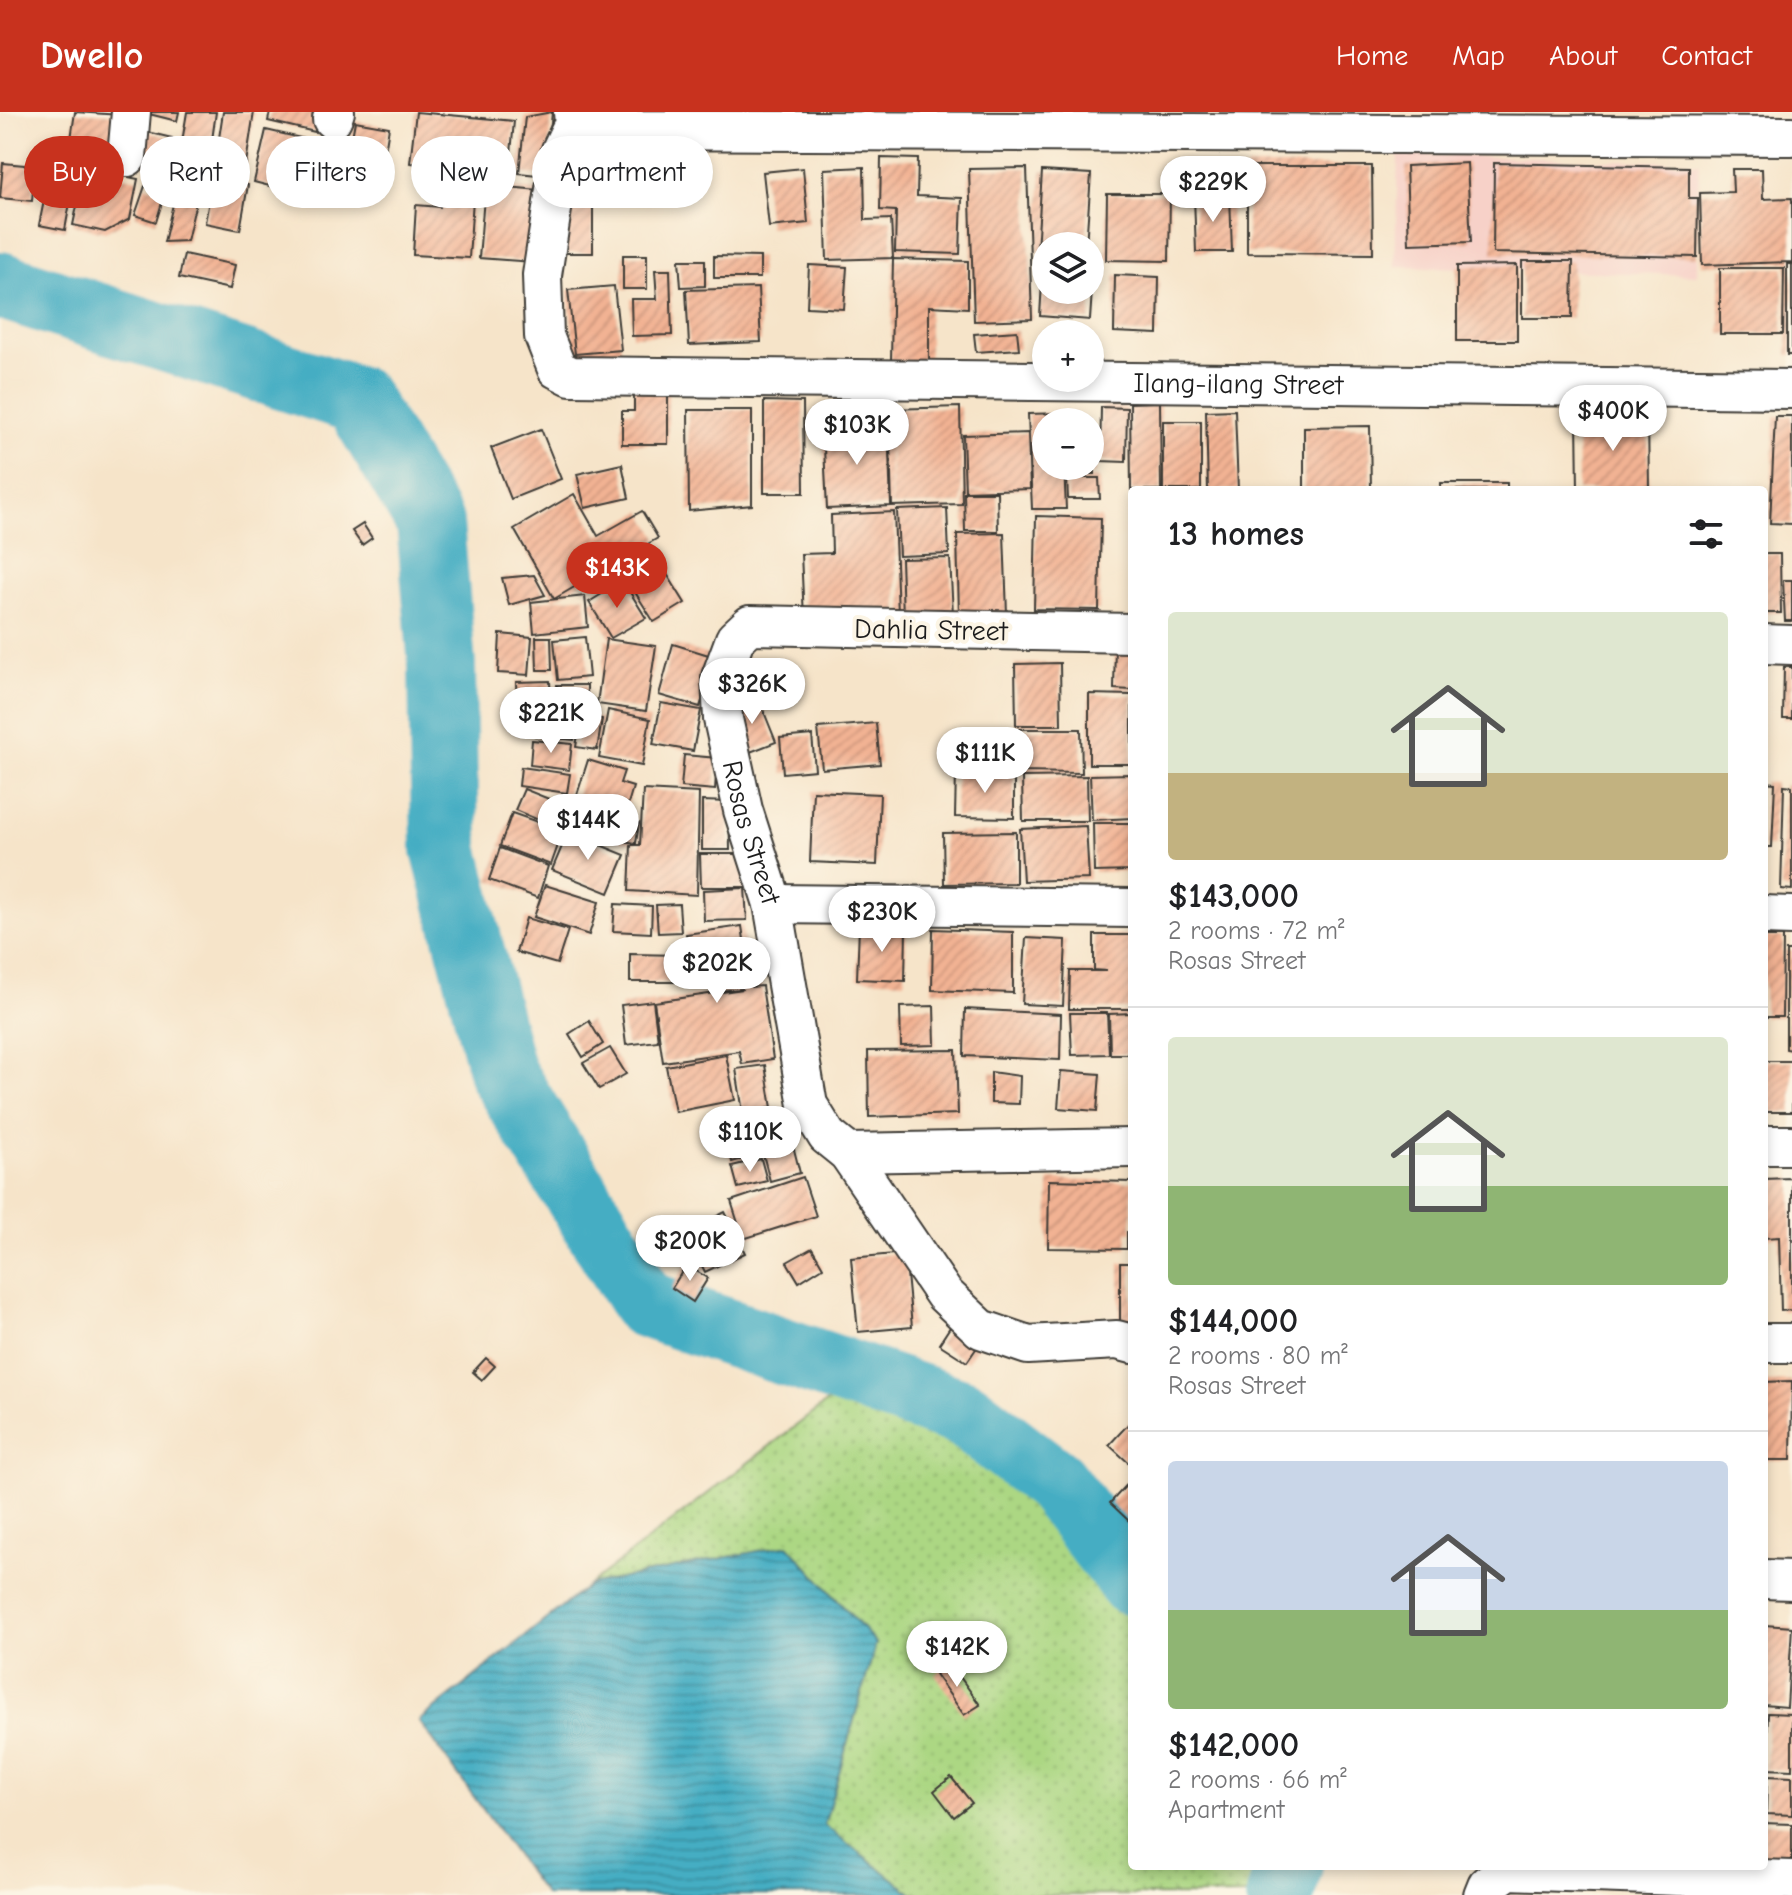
<!DOCTYPE html>
<html lang="en">
<head>
<meta charset="utf-8">
<style>
  body { margin:0; font-family:"Comic Neue",sans-serif; background:#f2f2f2; color:#202124; height:100vh; display:flex; flex-direction:column; font-size:30px; white-space:nowrap }
  * { box-sizing:border-box; margin:0 }
  p { font-size:26px; color:#757577 }
  .icon { flex:none; width:44px; height:44px; fill:none; stroke:currentColor; stroke-width:2; stroke-linecap:round; stroke-linejoin:round }
  .map { position:relative; flex:1; overflow:hidden }
  .side { position:absolute; left:1128px; top:374px; width:640px; height:1384px; display:flex; flex-direction:column; background:#fff; border-radius:8px; box-shadow:0 4px 12px #0003 }
  .side>* { flex:none }
  .banner { position:absolute; left:24px; top:24px; width:760px; height:72px; display:flex; gap:16px }
  .buttons { position:absolute; left:1032px; top:120px; display:grid; gap:16px }
  .buttons a { display:grid; place-items:center; width:72px; height:72px; border-radius:50%; background:#fff; box-shadow:0 4px 12px #0003; font-size:40px }
  .price { position:absolute; translate:-50% -68px; padding:0 18px; border-radius:28px; background:#fff; color:#222; font-size:26px; line-height:52px; filter:drop-shadow(0 2px 4px #0008) }
  .price::after { content:''; position:absolute; left:50%; top:48px; width:24px; height:18px; margin-left:-12px; background:inherit; clip-path:polygon(0 0,100% 0,50% 100%) }
  .price.selected { background:#c8321e; color:#fff }
  ul { padding:0; list-style:none }
  li { display:grid; align-content:center; gap:16px; height:424px; padding:0 40px }
  li+li { border-top:2px solid #e0e0e0 }
  li span { display:grid; place-items:center; height:248px; border-radius:8px; color:#555 }
  li>.icon { margin-inline-start:auto }
  span .icon { width:144px; height:144px; fill:#fffc; stroke-width:1 }
  li b { font-size:34px }
  h2 { display:flex; justify-content:space-between; align-items:center; height:96px; padding:0 40px; font-size:34px }
  .tag { padding:0 28px; border-radius:36px; background:#fff; box-shadow:0 4px 12px #0003; font-size:28px; line-height:72px }
  .tag.selected { background:#c8321e; color:#fff }
  header { display:flex; align-items:center; gap:48px; box-sizing:border-box; height:112px; padding:0 40px; background:#c8321e; color:#fff }
  header strong { font-size:38px }
  nav { display:flex; gap:44px; margin-inline-start:auto; font-size:28px }
  .map>svg:first-child { display:block }
  .built { fill:#f7d1c8 }
  .grass { fill:url(#grass-dots); stroke:#647a50; stroke-width:2 }
  .water { fill:url(#water-rules); stroke:#306470; stroke-width:2 }
  .lines { fill:none; stroke-linecap:round; stroke-linejoin:round }
  .river { stroke:#44adc3; stroke-width:68 }
  .building { fill:url(#building-hatch) }
  .minor-casing { stroke:#3d3a36; stroke-width:42 }
  .minor { stroke:#fff; stroke-width:38 }
  .labels { text-anchor:middle; stroke-width:8; stroke-linejoin:round; paint-order:stroke }
  .street-label { font-size:28px; fill:#1c1c1c; stroke:#fcf5e5 }
</style>
</head>
<body>
<header>
<strong>Dwello</strong>
<nav><a>Home</a><a>Map</a><a>About</a><a>Contact</a></nav>
</header>
<div class="map">
<svg width="1792" height="1783" viewBox="0 0 1792 1783">
  <defs>
    <pattern id="grass-dots" width="8" height="8" patternUnits="userSpaceOnUse" patternTransform="scale(2)"><rect width="8" height="8" fill="#acd783"/><path d="M2 2h.1M6 6h.1" fill="none" stroke="#93b871" stroke-width="1.8" stroke-linecap="round"/></pattern>
    <pattern id="water-rules" width="6" height="5" patternUnits="userSpaceOnUse" patternTransform="scale(2)"><rect width="6" height="5" fill="#44adc3"/><path d="M0 2.5h6" fill="none" stroke="#388c9e"/></pattern>
    <pattern id="building-hatch" width="6" height="6" patternUnits="userSpaceOnUse" patternTransform="scale(2)"><rect width="6" height="6" fill="#f2b293"/><path d="M-1 1l2-2M0 6l6-6M5 7l2-2" fill="none" stroke="#cf987e"/></pattern>
  </defs>
  <rect width="100%" height="100%" fill="#fcf5e5"/>
  <filter id="ink" filterUnits="userSpaceOnUse"><feTurbulence type="fractalNoise" baseFrequency=".0125" numOctaves="2"/><feDisplacementMap in="SourceGraphic" scale="16" xChannelSelector="R" yChannelSelector="G"/><feConvolveMatrix kernelMatrix="1 2 1 2 8 2 1 2 1" color-interpolation-filters="sRGB"/></filter>
  <filter id="wash" filterUnits="userSpaceOnUse"><feTurbulence type="fractalNoise" baseFrequency=".006" numOctaves="4" result="noise"/><feDisplacementMap in="SourceGraphic" scale="32" xChannelSelector="R" yChannelSelector="G"/><feGaussianBlur stdDeviation="1.8" result="paint"/><feColorMatrix in="noise" values="0 0 0 0 0 0 0 0 0 0 0 0 0 0 0 0 0 1.4 0 .05"/><feComposite in="paint" operator="in"/></filter>
  <g filter="url(#wash)">
    <rect width="100%" height="100%" fill="#f6e4c9"/>
    <path class="built" d="M1398 42 1699 51 1697 163 1395 154Z"/>
    <path class="grass" d="M840 1280 976 1340 1132 1477V1754H1289L1280 1783H914L824 1713 876 1531 788 1433 589 1473Z"/>
    <path class="water" d="M788 1433 876 1531 824 1713 914 1783H545L419 1609 589 1473Z"/>
    <g class="lines">
      <g class="river">
        <path d="M0 173 357 288 430 411 442 554 445 737 502 961 645 1192 964 1301 1054 1370 1132 1470"/>
        <path d="M1280 1783 1289 1754"/>
      </g>
    </g>
    <g id="blocks">
      <g class="building">
        <path d="M75 0 121 3 113 54 68 47Z"/>
        <path d="M141 0H179L177 9Z"/>
        <path d="M187 0H216L211 35 182 30Z"/>
        <path d="M223 0H254L244 64 214 59Z"/>
        <path d="M270 0H320L315 20 268 9Z"/>
        <path d="M416 0 514 9 509 63 410 51Z"/>
        <path d="M552 0 546 64 519 61 525 5Z"/>
        <path d="M355 9 389 15 383 52 348 47Z"/>
        <path d="M266 18 305 27 293 80 254 70Z"/>
        <path d="M147 20 172 26 164 56 139 50Z"/>
        <path d="M579 32 606 35 602 69 575 65Z"/>
        <path d="M174 33 206 40 203 59 170 52Z"/>
        <path d="M881 46 918 47 917 84 962 86 960 142 895 140 896 99 880 98Z"/>
        <path d="M3 51 35 54 32 89 0 86Z"/>
        <path d="M1467 51 1471 130 1409 132 1406 54Z"/>
        <path d="M1494 51 1689 55V86H1698L1697 145 1493 141Z"/>
        <path d="M1247 54H1372L1373 142 1247 141Z"/>
        <path d="M864 55 865 108 891 107 893 146 827 148 824 57Z"/>
        <path d="M85 56 138 67 130 107 105 120 73 113Z"/>
        <path d="M803 56 808 111 769 115 763 60Z"/>
        <path d="M1027 56 1032 207 974 209 969 57Z"/>
        <path d="M1732 57H1762L1763 87 1792 86V150L1702 153 1700 81 1733 80Z"/>
        <path d="M1042 59 1091 62 1086 134H1046V139H1037Z"/>
        <path d="M661 62 662 88 628 89V63Z"/>
        <path d="M180 63 201 68 187 129 164 130Z"/>
        <path d="M213 66 248 73 240 118 205 111Z"/>
        <path d="M48 69 73 74 65 118 39 113Z"/>
        <path d="M443 69 474 72 469 146 413 143 416 93 440 95Z"/>
        <path d="M485 73 539 78 533 150 479 146Z"/>
        <path d="M145 74 165 81 156 110 135 103Z"/>
        <path d="M593 80V141H563V81Z"/>
        <path d="M1107 82H1170L1169 149 1106 148Z"/>
        <path d="M1230 83 1232 140H1196L1194 84Z"/>
        <path d="M184 142 235 153 230 177 179 166Z"/>
        <rect x="623" y="143" width="24" height="34"/>
        <path d="M714 144 760 145V166H714Z"/>
        <path d="M893 147 968 149V196L929 194V250L891 249Z"/>
        <path d="M679 148H705V174L681 175Z"/>
        <path d="M1522 149H1573L1572 206H1522Z"/>
        <rect x="1787" y="152" width="5" height="91"/>
        <path d="M809 153 847 155 844 197 807 195Z"/>
        <path d="M1517 153V229H1457V154Z"/>
        <path d="M1043 154H1046V178H1092L1090 208 1040 204Z"/>
        <path d="M1720 156H1784L1783 222H1720Z"/>
        <path d="M655 158H670L672 223 632 224 631 187H657Z"/>
        <path d="M1115 163 1159 165 1158 222 1114 220Z"/>
        <path d="M614 174 621 238 575 242 568 178Z"/>
        <path d="M758 176 761 230 689 233 686 178Z"/>
        <path d="M1017 219 1019 237 976 240 974 222Z"/>
        <path d="M634 275H668V332H622V299H634Z"/>
        <path d="M764 289 803 290 804 381H764Z"/>
        <path d="M1160 290 1161 378H1131L1130 291Z"/>
        <path d="M960 295 962 392 892 394 889 297Z"/>
        <path d="M1101 295 1127 296 1126 350 1100 349Z"/>
        <path d="M688 298H752V393L689 399Z"/>
        <path d="M1235 298 1238 378H1208L1206 299Z"/>
        <path d="M1062 301V310H1046V354H1064L1066 397H1032L1028 302Z"/>
        <path d="M1648 303 1649 378H1578L1577 304Z"/>
        <path d="M1775 304H1792V412L1770 411Z"/>
        <rect x="1163" y="309" width="38" height="69"/>
        <path d="M888 313 891 394 827 397 823 315Z"/>
        <path d="M1370 314 1371 378H1304V315Z"/>
        <path d="M1090 316H1094L1095 362H1066V354H1090Z"/>
        <path d="M541 317 561 367 511 387 491 336Z"/>
        <path d="M1028 321 1030 377 965 379 963 323Z"/>
        <path d="M622 352 629 386 585 396 577 362Z"/>
        <path d="M1067 366H1099L1100 387H1068Z"/>
        <rect x="1441" y="371" width="66" height="7"/>
        <path d="M964 380H997L998 419H965Z"/>
        <path d="M574 382 598 424 642 399 658 426 554 487 514 417Z"/>
        <path d="M947 396 949 442 899 444 897 398Z"/>
        <path d="M894 400 898 502 804 506 801 442 832 441 831 403Z"/>
        <path d="M1036 404 1101 406 1099 498 1034 497Z"/>
        <path d="M363 412 372 426 362 433 352 419Z"/>
        <path d="M1004 421 1007 502 959 503 957 422Z"/>
        <path d="M1764 442H1780L1781 501H1764Z"/>
        <path d="M657 446 685 491 654 510 626 466Z"/>
        <path d="M950 446 953 502 903 504 901 447Z"/>
        <path d="M534 463 545 483 509 493 502 466Z"/>
        <path d="M1783 468H1792V509H1785Z"/>
        <path d="M623 469 646 506 611 526 589 490Z"/>
        <path d="M585 484 588 515 534 521 531 490Z"/>
        <path d="M500 522 532 525 529 563 498 561Z"/>
        <path d="M536 525H551L552 558H537Z"/>
        <path d="M585 525 589 565 558 568 554 528Z"/>
        <path d="M606 527 656 534 646 599 597 592Z"/>
        <path d="M673 532 715 545 700 595 659 583Z"/>
        <path d="M1115 533 1132 534V578L1114 577Z"/>
        <path d="M1060 551 1061 613H1016L1015 552Z"/>
        <path d="M1784 555H1792V607H1783Z"/>
        <path d="M550 569 551 594 517 595 516 570Z"/>
        <rect x="557" y="573" width="30" height="20"/>
        <path d="M1089 582 1132 583V652H1089Z"/>
        <path d="M758 585 776 630 745 642 727 597Z"/>
        <path d="M661 591 701 598 693 639 653 632Z"/>
        <path d="M537 597 576 601 574 628 535 624Z"/>
        <path d="M608 598 650 607 642 654 599 646Z"/>
        <path d="M581 603 602 607 597 638 576 635Z"/>
        <path d="M876 611 880 652 822 657 818 616Z"/>
        <path d="M1019 617H1081L1082 661 1018 660Z"/>
        <path d="M812 623 815 658 783 661 780 626Z"/>
        <path d="M532 628 572 632 569 658 530 653Z"/>
        <path d="M684 643 717 646 715 678 681 675Z"/>
        <path d="M588 648 624 659 620 671 633 675 625 702 576 686Z"/>
        <path d="M521 655 570 662 567 681 519 674Z"/>
        <path d="M956 659 1014 660V706L955 705Z"/>
        <path d="M1132 662V706L1092 708 1090 663Z"/>
        <path d="M1087 664 1088 709H1023L1022 665Z"/>
        <path d="M1764 670 1775 671 1772 735H1764Z"/>
        <path d="M1784 673 1792 674V778L1781 777Z"/>
        <path d="M524 677 564 693 555 715 515 698Z"/>
        <path d="M643 678 699 681 697 783 629 779 631 733H640Z"/>
        <path d="M813 679 880 682 877 753 810 750Z"/>
        <path d="M702 689 729 690 730 738H702Z"/>
        <path d="M569 693 609 704 603 726 563 715Z"/>
        <path d="M512 701 563 719 551 753 500 734Z"/>
        <path d="M612 707 639 711 636 731 609 727Z"/>
        <path d="M1093 711H1132V759L1094 760Z"/>
        <path d="M1086 714 1089 767 1023 769 1020 717Z"/>
        <path d="M568 720 625 743 609 781 552 758Z"/>
        <path d="M1016 720V771L944 772 943 721Z"/>
        <path d="M500 736 548 754 538 786 489 768Z"/>
        <path d="M700 742H745L746 775H701Z"/>
        <path d="M545 773 599 790 589 823 534 805Z"/>
        <path d="M745 776 747 808 704 809 703 778Z"/>
        <path d="M615 792 652 794 651 821 613 819Z"/>
        <path d="M679 792 681 820 658 821 656 793Z"/>
        <path d="M526 806 568 818 557 852 516 840Z"/>
        <path d="M742 814 751 875 762 874 773 947 742 952 739 939 663 950 654 890 743 877 715 879 713 864 693 867 686 822Z"/>
        <path d="M859 815 906 817 905 869 857 867Z"/>
        <path d="M933 817 1013 820V881L932 878Z"/>
        <path d="M1094 823H1132V897H1069L1070 859H1107L1094 858Z"/>
        <path d="M1764 825H1783L1782 905H1764Z"/>
        <path d="M1026 826 1066 828 1063 894 1022 892Z"/>
        <path d="M1786 839H1792V938L1786 937Z"/>
        <path d="M630 842 681 843V870H630Z"/>
        <path d="M653 889 658 929 626 933 621 893Z"/>
        <path d="M934 894 935 933 901 934 900 895Z"/>
        <path d="M965 897 1061 902 1060 948 964 944Z"/>
        <path d="M1070 901H1107L1109 942 1072 943Z"/>
        <path d="M1132 901V942H1110L1109 902Z"/>
        <path d="M589 909 603 932 583 945 569 922Z"/>
        <path d="M610 936 626 962 599 977 583 951Z"/>
        <path d="M956 938 958 1002 869 1005 868 939Z"/>
        <path d="M726 943 735 988 675 1000 666 954Z"/>
        <rect x="1764" y="949" width="28" height="51"/>
        <path d="M765 953 772 996 743 1000 736 957Z"/>
        <path d="M1061 959 1100 962 1097 999 1058 996Z"/>
        <path d="M991 960 1020 964 1019 992 991 991Z"/>
        <path d="M787 1010 800 1061 770 1069 757 1019Z"/>
        <path d="M755 1020 761 1042 732 1050 727 1028Z"/>
        <path d="M761 1047 767 1069 738 1076 732 1054Z"/>
        <path d="M803 1065 816 1104 743 1127 731 1089Z"/>
        <path d="M1792 1066V1198L1781 1199 1779 1125 1764 1126V1067Z"/>
        <path d="M1049 1068 1132 1070V1120H1127V1137L1048 1136Z"/>
        <path d="M725 1100 745 1141 705 1160 685 1120Z"/>
        <path d="M812 1136 823 1155 799 1170 787 1150Z"/>
        <path d="M905 1141 912 1215 858 1220 851 1146Z"/>
        <rect x="1120" y="1151" width="12" height="71"/>
        <path d="M686 1153 708 1166 693 1190 672 1176Z"/>
        <path d="M954 1209 982 1228 967 1250 939 1232Z"/>
        <path d="M486 1246 495 1254 482 1268 473 1260Z"/>
        <path d="M1792 1269 1791 1348H1764V1270Z"/>
        <path d="M1132 1308V1354L1109 1333Z"/>
        <path d="M1132 1367V1412L1110 1391Z"/>
        <path d="M1764 1513 1792 1515 1787 1595 1764 1593Z"/>
        <path d="M950 1551 980 1593 964 1603 935 1562Z"/>
        <path d="M1768 1601 1792 1602V1658L1766 1657Z"/>
        <path d="M1767 1664 1792 1665V1703L1766 1702Z"/>
        <path d="M951 1665 972 1691 954 1705 934 1679Z"/>
        <path d="M1764 1711 1792 1712V1756L1764 1755Z"/>
      </g>
    </g>
  </g>
  <g filter="url(#ink)">
    <use href="#blocks" fill-opacity="0" stroke="#3d3a36" stroke-width="2"/>
    <g class="lines">
      <g class="minor-casing">
        <g id="minor">
          <path d="M573 0 574 11 614 18 1792 24"/>
          <path d="M332 7 335 0"/>
          <path id="s1" d="M574 11 561 38 542 163 544 224 557 257 571 264 1792 277"/>
          <path d="M127 45 131 0"/>
          <path id="s2" d="M1132 521 750 513 735 527 721 565 723 607 743 698 773 792 808 993 827 1024 848 1041 944 1182 981 1217 1028 1233 1117 1228 1132 1232"/>
          <path d="M1764 532 1792 533"/>
          <path d="M773 792 1132 796"/>
          <path d="M1764 803 1792 804"/>
          <path d="M1764 1033H1792"/>
          <path d="M848 1041 1132 1036"/>
          <path d="M1764 1231H1792"/>
          <path d="M1764 1467 1792 1468"/>
          <path d="M1483 1783 1487 1773 1508 1758 1792 1768"/>
        </g>
      </g>
      <use href="#minor" class="minor"/>
    </g>
  </g>
  <g class="labels">
    <g class="street-label">
      <text dy="10" stroke="none"><textPath href="#s1" startOffset="936">Ilang-ilang Street</textPath></text>
      <text transform="translate(931 517) rotate(1)" y="10">Dahlia Street</text>
      <text dy="10" stroke="none"><textPath href="#s2" startOffset="602">Rosas Street</textPath></text>
    </g>
  </g>
</svg>
<div class="buttons">
<a><svg class="icon" aria-label="layers" viewBox="0 0 24 24"><path d="M12 4l9 5-9 5-9-5zM3 14l9 5 9-5"/></svg></a>
<a>+</a>
<a>−</a>
</div>
<b class="price" style="left:1213px;top:112px">$229K</b>
<b class="price" style="left:1613px;top:341px">$400K</b>
<b class="price" style="left:857px;top:355px">$103K</b>
<b class="price selected" style="left:617px;top:498px">$143K</b>
<b class="price" style="left:752px;top:614px">$326K</b>
<b class="price" style="left:551px;top:643px">$221K</b>
<b class="price" style="left:985px;top:683px">$111K</b>
<b class="price" style="left:588px;top:750px">$144K</b>
<b class="price" style="left:882px;top:842px">$230K</b>
<b class="price" style="left:717px;top:893px">$202K</b>
<b class="price" style="left:750px;top:1062px">$110K</b>
<b class="price" style="left:690px;top:1171px">$200K</b>
<b class="price" style="left:957px;top:1577px">$142K</b>
<div class="banner">
<a class="tag selected">Buy</a>
<a class="tag">Rent</a>
<a class="tag">Filters</a>
<a class="tag">New</a>
<a class="tag">Apartment</a>
</div>
<section class="side">
<h2>13 homes<svg class="icon" aria-label="filters" viewBox="0 0 24 24"><path d="M4 7h16M4 17h16"/><circle cx="9" cy="7" r="2"/><circle cx="15" cy="17" r="2"/></svg></h2>
<ul>
<li><span style="background:linear-gradient(#dfe7d0 65%,#c2b280 0)"><svg class="icon" aria-label="home" viewBox="0 0 24 24"><path d="M3 11l9-7 9 7M6 9v11h12V9"/></svg></span><div><b>$143,000</b><p>2 rooms · 72 m²</p><p>Rosas Street</p></div></li>
<li><span style="background:linear-gradient(#dfe7d0 60%,#8fb573 0)"><svg class="icon" aria-label="home" viewBox="0 0 24 24"><path d="M3 11l9-7 9 7M6 9v11h12V9"/></svg></span><div><b>$144,000</b><p>2 rooms · 80 m²</p><p>Rosas Street</p></div></li>
<li><span style="background:linear-gradient(#c9d6e8 60%,#8fb573 0)"><svg class="icon" aria-label="home" viewBox="0 0 24 24"><path d="M3 11l9-7 9 7M6 9v11h12V9"/></svg></span><div><b>$142,000</b><p>2 rooms · 66 m²</p><p>Apartment</p></div></li>
</ul>
</section>
</div>
</body>
</html>
